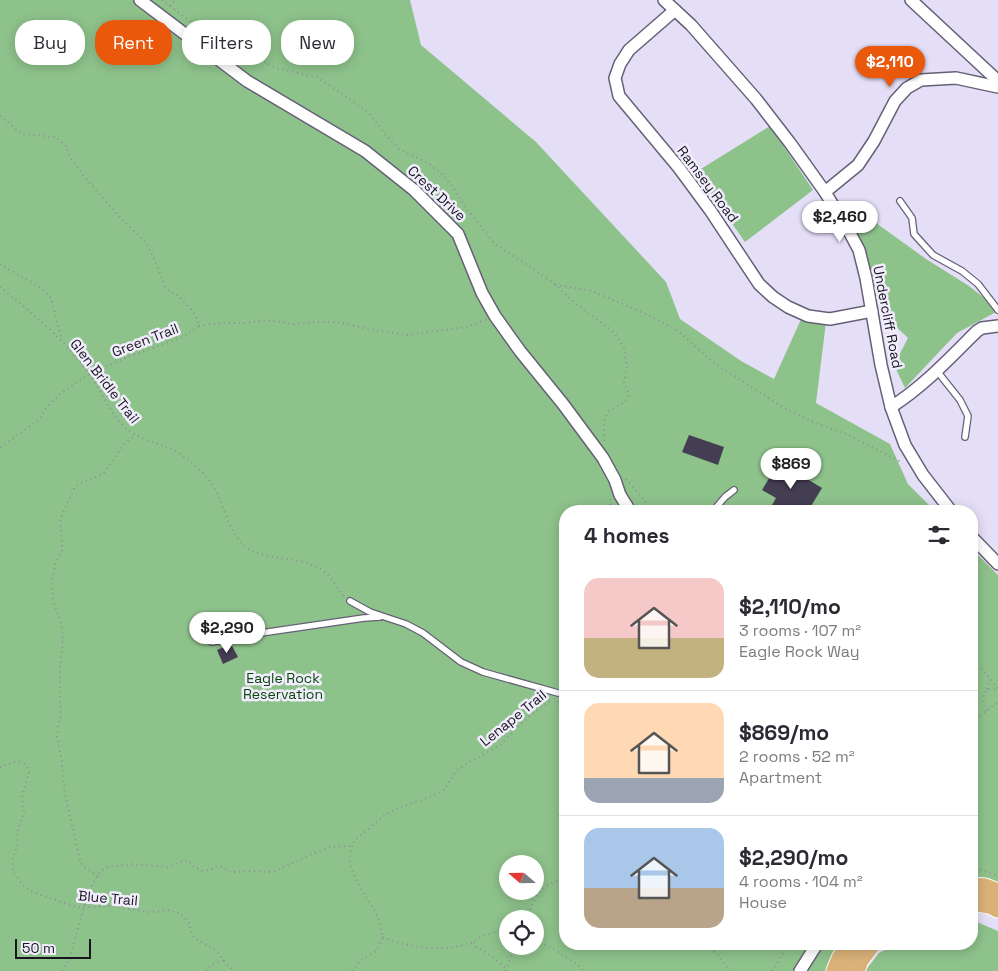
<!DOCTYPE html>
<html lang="en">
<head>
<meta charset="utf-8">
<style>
  body { margin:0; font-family:"Space Grotesk",sans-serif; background:#f2f2f3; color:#2b2b33; height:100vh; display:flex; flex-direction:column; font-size:19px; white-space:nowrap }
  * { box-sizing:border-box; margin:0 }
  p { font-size:16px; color:#7c7c81 }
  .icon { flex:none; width:28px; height:28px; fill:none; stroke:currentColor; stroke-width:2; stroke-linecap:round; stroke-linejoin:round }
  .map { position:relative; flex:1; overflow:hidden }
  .panel { position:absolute; left:559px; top:505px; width:419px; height:445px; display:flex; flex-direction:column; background:#fff; border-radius:20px; box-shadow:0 2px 12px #0003 }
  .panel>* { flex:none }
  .guide { position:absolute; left:15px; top:20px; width:469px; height:45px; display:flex; gap:10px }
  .needle { width:32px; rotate:290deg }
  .buttons { position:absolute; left:499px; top:855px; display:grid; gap:10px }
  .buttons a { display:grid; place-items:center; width:45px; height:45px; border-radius:50%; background:#fff; box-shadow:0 2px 12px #0003; font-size:25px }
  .scale { position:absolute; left:15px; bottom:12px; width:76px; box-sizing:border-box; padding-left:5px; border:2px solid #17141d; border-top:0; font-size:14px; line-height:18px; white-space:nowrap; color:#17141d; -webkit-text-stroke:4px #f1edfc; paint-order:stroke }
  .price { position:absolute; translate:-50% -42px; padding:0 11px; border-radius:18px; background:#fff; color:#222; font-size:16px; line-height:32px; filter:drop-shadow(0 1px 2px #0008) }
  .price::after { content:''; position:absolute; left:50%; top:30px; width:15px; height:11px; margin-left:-8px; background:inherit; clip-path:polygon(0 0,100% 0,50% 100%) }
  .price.current { background:#ea580c; color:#fff }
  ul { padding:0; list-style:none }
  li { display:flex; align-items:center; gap:15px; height:125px; padding:0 25px }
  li+li { border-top:1px solid #e1e1e2 }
  li span { display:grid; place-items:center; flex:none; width:140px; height:100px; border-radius:15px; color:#555 }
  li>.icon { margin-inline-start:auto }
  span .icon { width:60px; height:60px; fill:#fffc; stroke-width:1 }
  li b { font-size:21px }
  h2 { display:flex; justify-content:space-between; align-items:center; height:60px; padding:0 25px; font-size:21px }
  .chip { padding:0 18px; border-radius:20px; background:#fff; box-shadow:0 2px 12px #0003; font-size:18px; line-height:45px }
  .chip.current { background:#ea580c; color:#fff }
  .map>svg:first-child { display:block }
  .green { fill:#8ec28b; fill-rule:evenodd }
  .building { fill:#443e52 }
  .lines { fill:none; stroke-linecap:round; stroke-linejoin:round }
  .service-casing { stroke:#666076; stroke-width:8 }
  .minor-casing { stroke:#666076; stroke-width:14 }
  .primary-casing { stroke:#fff; stroke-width:21 }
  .path { stroke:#908b9d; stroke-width:2; stroke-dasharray:1 4; stroke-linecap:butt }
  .service { stroke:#fff; stroke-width:5.5 }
  .minor { stroke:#fff; stroke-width:11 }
  .primary { stroke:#dab279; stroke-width:19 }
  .labels { text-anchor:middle; stroke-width:5; stroke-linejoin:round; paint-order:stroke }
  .street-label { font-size:14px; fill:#17141d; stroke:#f1edfc }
  .park-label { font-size:14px; fill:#08470a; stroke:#f1edfc }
</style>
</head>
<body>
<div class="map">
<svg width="998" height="971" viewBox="0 0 998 971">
  <rect width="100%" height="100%" fill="#e5def7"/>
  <g class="green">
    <path d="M0 0H410L421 45 536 142 666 282 680 319 741 361 774 379 802 317 826 322 816 403 890 444 908 484 935 511H565V944H851L830 971H0ZM508 864H535V891H508ZM508 919H535V946H508Z"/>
    <path d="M770 126 813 190 745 242 696 172Z"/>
    <path d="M851 215H865L926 259 969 286 998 309V311L957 333 905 388 894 365 908 338 882 313Z"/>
    <path d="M971 548 998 575V894L971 884Z"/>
    <path d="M971 922H977L998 931V971H865L879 953 896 944H971Z"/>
  </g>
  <g class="building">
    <path d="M689 435 724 447 718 465 682 452Z"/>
    <path d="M779 462 822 488 808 511H782L772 505 776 498 762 490Z"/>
    <path d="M231 644 238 657 223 664 217 650Z"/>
  </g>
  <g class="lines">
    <g class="service-casing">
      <g id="service">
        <path d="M900 201 912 218 914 234 933 255 962 271 978 284 998 310"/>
        <path d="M937 371 960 400 968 416 965 437"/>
        <path d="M713 511 725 497 734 490"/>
        <path d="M350 601 370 612 406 624 423 633 461 662 483 672 558 693"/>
        <path d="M212 642 254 634 364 618 380 617"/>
      </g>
    </g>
    <g class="minor-casing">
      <g id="minor">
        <path d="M140 0 247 81 365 151 414 190 458 234 482 293 495 316 520 351 563 404 603 458 615 480 620 495 630 511"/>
        <path d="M664 0 691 25 756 99 790 143 825 192 851 235 859 250 866 278 881 365 891 407 905 445 923 475 951 511"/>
        <path d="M911 0 998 81"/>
        <path d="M675 10 629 50 620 64 615 78 619 96 679 168 710 210 759 284 773 297 788 307 808 316 830 319 872 311"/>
        <path d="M825 192 858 165 874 141 895 101 907 88 921 80 956 78 998 87"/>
        <path d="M891 407C924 386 950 358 977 331L982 328 998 326"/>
        <path d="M971 536 998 564"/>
        <path d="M800 971 817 944"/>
      </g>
    </g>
    <g class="primary-casing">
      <g id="primary">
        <path d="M971 887 985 888 998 893"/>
        <path d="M971 901 990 904 998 908"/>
        <path d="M836 971 841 959 850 944"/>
        <path d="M855 971 859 960 871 944"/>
      </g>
    </g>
    <g class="path">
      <path d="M162 0 194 24 210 29 275 68 317 77 368 112 386 135 399 149 428 163 444 176 455 190 465 207 494 243 551 281 575 303 614 332 624 348 627 369 624 382 629 394 628 398C623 404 618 405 611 410 602 416 604 432 604 442"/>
      <path d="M170 6 175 0"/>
      <path d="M0 116 22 134 56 137 66 146 69 156 83 175 124 222 140 236 148 246 154 258 165 287 169 291 177 295 191 309 196 316 199 326 183 337 125 358 89 374 59 395 46 408 41 418 36 422 0 448"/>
      <path d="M0 264C17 276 36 281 51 298L62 340"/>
      <path d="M555 285 592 291 648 315 678 331 714 363 784 408 813 422 849 435 903 463"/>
      <path d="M0 287C32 313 65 340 89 374 102 392 111 416 128 430 139 439 154 442 166 447 180 452 199 467 208 479 225 499 225 531 247 548 251 551 256 552 261 554 281 560 304 558 322 570 332 577 336 588 344 596"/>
      <path d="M199 326 222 323H245L265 320 294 324 317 322H336L379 331 408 335 466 327 486 320"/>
      <path d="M626 479 654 511"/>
      <path d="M610 499 611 511"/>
      <path d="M971 668 978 669H982L998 689"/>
      <path d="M987 689 990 679"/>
      <path d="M558 701 560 711 565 724"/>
      <path d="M986 711C982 703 982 696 987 689L998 690"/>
      <path d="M971 720 977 718 998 702"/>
      <path d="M0 767C11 763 25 755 29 773L22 796 24 812 17 832 18 844 12 861 14 873 22 884 31 891 41 895 77 907 114 906 148 912H156L167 910 181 914 190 924V930L194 938 214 949 233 971"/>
      <path d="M971 866 998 876"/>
      <path d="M98 876 83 866 80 860 65 794 61 756 57 737 58 726 61 715 60 700V665L63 639 61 623 53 601 52 583 55 564 62 551V538L60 527 61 518 71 495 75 487 82 482 103 474 125 443 135 435"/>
      <path d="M526 919C533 898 542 884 565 878"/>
      <path d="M383 937C411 949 442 952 471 943 475 941 477 939 481 937 489 933 499 930 508 932"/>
      <path d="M474 942 476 947 492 956 506 969"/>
      <path d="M535 942 547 945 578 965 583 971"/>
      <path d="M707 944 716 953 730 971"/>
      <path d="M62 971C64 968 67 964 68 961 78 939 85 878 107 867L133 864 167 867 184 861H189L192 864 194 867 203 871 212 869 214 867 218 866 222 867 230 872H235L254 871 267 872 275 871 314 853 331 847 351 846"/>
      <path d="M206 971 212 964 224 960"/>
      <path d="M352 971 360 961 376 951 383 937C381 929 379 919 375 911 363 892 340 863 355 840L385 815 401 807 427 798 444 790 456 771 469 762 492 750 501 744 527 718 552 699"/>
      <path d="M506 971 514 946"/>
      <path d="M772 971 789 944"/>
    </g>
    <use href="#service" class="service"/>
    <use href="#minor" class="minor"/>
    <use href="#primary" class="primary"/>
  </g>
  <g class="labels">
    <g class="street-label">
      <text transform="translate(708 184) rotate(53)" y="5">Ramsey Road</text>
      <text transform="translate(437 193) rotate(43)" y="5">Crest Drive</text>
      <text transform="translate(888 317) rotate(79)" y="5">Undercliff Road</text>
      <text transform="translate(145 340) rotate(-21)" y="5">Green Trail</text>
      <text transform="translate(105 381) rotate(52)" y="5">Glen Bridle Trail</text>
      <text transform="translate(513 718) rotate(-39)" y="5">Lenape Trail</text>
      <text transform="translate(108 898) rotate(5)" y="5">Blue Trail</text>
    </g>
    <g class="park-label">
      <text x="283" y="683">Eagle Rock<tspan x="283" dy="16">Reservation</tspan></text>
    </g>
  </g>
</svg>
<div class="buttons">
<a><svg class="needle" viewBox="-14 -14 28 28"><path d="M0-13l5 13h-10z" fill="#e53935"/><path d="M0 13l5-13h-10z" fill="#7c7c81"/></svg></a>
<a><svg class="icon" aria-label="locate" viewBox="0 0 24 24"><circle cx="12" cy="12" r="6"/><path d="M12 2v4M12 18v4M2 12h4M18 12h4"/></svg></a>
</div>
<div class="scale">50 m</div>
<b class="price current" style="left:890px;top:88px">$2,110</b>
<b class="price" style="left:840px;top:243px">$2,460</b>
<b class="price" style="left:791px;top:490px">$869</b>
<b class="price" style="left:227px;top:654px">$2,290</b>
<div class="guide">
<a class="chip">Buy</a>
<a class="chip current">Rent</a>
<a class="chip">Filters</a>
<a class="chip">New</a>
</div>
<section class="panel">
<h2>4 homes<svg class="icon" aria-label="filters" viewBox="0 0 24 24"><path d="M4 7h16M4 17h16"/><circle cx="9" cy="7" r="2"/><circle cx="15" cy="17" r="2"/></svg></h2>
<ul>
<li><span style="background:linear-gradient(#f6c9c9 60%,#c2b280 0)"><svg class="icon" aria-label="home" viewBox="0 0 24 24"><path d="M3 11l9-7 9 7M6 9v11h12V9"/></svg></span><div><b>$2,110/mo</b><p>3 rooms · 107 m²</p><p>Eagle Rock Way</p></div></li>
<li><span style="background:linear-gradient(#ffd9b3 75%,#9aa5b1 0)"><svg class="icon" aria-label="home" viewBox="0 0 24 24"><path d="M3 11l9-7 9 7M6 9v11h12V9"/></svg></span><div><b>$869/mo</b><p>2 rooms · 52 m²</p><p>Apartment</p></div></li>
<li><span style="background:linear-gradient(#a9c7e8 60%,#b9a48a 0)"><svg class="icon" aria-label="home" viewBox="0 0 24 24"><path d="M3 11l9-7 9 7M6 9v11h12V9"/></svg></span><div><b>$2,290/mo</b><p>4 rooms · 104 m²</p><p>House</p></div></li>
</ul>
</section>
</div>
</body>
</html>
